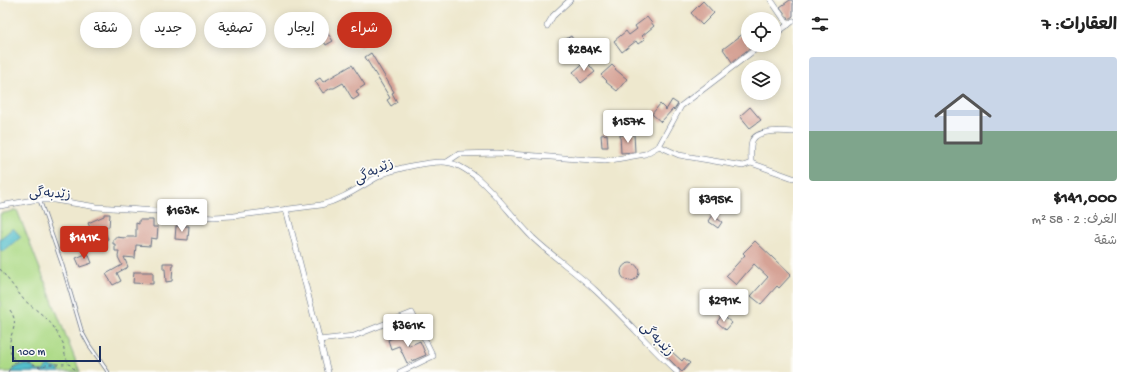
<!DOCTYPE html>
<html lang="ar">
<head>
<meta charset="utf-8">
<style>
  body { margin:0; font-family:"Gochi Hand","Playpen Sans Arabic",sans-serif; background:#f6f6f6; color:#222; direction:rtl; height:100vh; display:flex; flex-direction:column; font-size:15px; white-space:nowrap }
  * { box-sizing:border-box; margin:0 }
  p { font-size:13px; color:#767676 }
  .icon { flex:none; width:22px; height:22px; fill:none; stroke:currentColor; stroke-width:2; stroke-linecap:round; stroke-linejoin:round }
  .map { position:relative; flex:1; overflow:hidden; direction:ltr }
  .panel { display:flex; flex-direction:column; background:#fff; width:340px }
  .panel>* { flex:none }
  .banner { position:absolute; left:12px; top:12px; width:380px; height:36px; direction:rtl; display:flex; gap:8px }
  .buttons { position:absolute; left:741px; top:12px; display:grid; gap:8px }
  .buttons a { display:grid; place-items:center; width:40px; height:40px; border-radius:50%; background:#fff; box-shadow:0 2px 10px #0003; font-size:20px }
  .scale { position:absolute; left:12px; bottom:10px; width:89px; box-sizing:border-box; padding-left:4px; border:2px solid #1b2f5e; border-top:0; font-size:11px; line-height:14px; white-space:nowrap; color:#1b2f5e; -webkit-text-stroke:3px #fdfcf7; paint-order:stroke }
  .price { position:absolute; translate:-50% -34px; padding:0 9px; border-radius:4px; background:#fff; color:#222; font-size:13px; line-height:26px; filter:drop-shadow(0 1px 2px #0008) }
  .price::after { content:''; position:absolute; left:50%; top:24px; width:12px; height:9px; margin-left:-6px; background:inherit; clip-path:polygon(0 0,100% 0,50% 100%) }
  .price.current { background:#c8321e; color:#fff }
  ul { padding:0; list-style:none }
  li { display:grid; align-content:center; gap:8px; height:212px; padding:0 16px }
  li span { display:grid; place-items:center; height:124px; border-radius:4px; color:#555 }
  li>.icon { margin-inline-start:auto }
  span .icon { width:72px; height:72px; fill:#fffc; stroke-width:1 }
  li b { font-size:17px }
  h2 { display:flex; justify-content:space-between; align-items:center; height:48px; padding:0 16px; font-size:17px }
  .pill { padding:0 14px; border-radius:18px; background:#fff; box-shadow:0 2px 10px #0003; font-size:14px; line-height:36px }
  .pill.current { background:#c8321e; color:#fff }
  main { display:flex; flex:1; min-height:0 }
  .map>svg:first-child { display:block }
  .green { fill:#adda87; stroke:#648472 }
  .water { fill:#52becb; stroke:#367694 }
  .building { fill:#d6a396 }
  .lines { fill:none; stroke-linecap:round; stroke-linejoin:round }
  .lane-casing { stroke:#657085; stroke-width:4 }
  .street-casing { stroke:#657085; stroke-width:6 }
  .path { stroke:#657085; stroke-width:1; stroke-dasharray:3 3; stroke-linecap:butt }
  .lane { stroke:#fff; stroke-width:2.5 }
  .street { stroke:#fff; stroke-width:5 }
  .labels { text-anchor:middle; stroke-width:3.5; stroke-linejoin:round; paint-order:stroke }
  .street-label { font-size:13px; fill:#1b2f5e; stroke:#fdfcf7 }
</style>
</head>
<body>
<main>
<section class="panel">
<h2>العقارات: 7<svg class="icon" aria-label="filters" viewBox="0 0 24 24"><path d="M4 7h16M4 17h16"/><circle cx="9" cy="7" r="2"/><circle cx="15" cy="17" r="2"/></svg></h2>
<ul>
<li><span style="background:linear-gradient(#c9d6e8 60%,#7fa58c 0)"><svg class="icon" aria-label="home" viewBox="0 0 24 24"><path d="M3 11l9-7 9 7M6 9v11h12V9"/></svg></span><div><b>$141,000</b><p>الغرف: 2 · 58 m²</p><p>شقة</p></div></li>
</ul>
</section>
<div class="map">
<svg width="793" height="372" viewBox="0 0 793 372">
  <rect width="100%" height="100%" fill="#fdfcf7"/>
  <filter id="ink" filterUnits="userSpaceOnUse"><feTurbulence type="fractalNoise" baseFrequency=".025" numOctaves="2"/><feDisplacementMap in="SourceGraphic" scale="8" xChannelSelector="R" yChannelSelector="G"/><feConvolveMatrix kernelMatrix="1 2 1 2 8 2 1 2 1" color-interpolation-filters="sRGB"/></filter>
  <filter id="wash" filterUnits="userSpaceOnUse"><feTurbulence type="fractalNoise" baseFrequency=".012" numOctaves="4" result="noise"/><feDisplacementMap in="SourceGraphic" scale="16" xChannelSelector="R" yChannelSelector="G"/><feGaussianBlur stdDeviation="0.9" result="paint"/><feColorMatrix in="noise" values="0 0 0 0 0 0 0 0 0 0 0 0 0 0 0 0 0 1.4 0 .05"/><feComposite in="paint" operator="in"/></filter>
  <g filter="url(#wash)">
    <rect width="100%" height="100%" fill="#eee8ce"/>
    <path class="green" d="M17 210 80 372H0V214Z"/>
    <g class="water">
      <path d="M13 228 21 237 2 252 0 249V239Z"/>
      <path d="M22 365H29L38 371H43L48 366 58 369 60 372H12L15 368Z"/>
    </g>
    <g id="blocks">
      <g class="building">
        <path d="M790 0H792L793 2V16L789 19 780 7Z"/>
        <path d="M703 1 714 13 702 25 691 13Z"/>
        <path d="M647 17 654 26 642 36 645 39 638 44 636 41 622 52 614 41 626 31 629 35 637 29 635 26Z"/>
        <path d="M353 23 366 44 360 48 347 27Z"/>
        <path d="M322 25 333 41 326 45 316 28Z"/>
        <path d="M748 30V45H754L732 62 723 49Z"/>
        <path d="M571 36 580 51 570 57 561 42Z"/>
        <path d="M371 53 394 92 392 93 397 102 391 106 387 100 390 98 365 57Z"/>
        <path d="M586 61 595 72 581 83 573 72Z"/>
        <path d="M352 65 365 85 356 91 359 96 353 100 343 83 334 88H331L323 93 315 81 320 78 323 82Z"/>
        <path d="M612 65 616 69H615L627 79 617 91 606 82 607 81 601 75Z"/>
        <path d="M672 100 678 104 674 110 673 109 661 122 652 114 660 104 666 110Z"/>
        <path d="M750 107 761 120 750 128 740 116Z"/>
        <path d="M607 134 608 147H602L601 135Z"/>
        <path d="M634 134 635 152 621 153 620 135Z"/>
        <path d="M104 214H110L109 227H103L108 239 97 244 88 223 104 216Z"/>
        <path d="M712 215 722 222 718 228 708 221Z"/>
        <path d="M139 220H153V227H158L157 239 151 238 150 246 136 245 135 258 124 257 128 267 117 273 121 281 113 285 106 274 122 265 118 257 119 251H115V244H113V239H115V237L126 238V237H136V223L139 224Z"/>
        <path d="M176 226H189L188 240 175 239Z"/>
        <path d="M755 241 791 275 779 288 777 286 761 304 751 296 768 277 754 264 736 285 726 276 745 255 743 253Z"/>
        <path d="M88 253 92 263 80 267 76 258Z"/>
        <path d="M163 263H173L172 281 166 282 165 269H163Z"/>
        <circle cx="630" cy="272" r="9"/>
        <path d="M134 272H153V284L133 283Z"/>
        <path d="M722 315 732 323 726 330 717 322Z"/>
        <path d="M404 333 409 346 420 341 426 355 407 363 399 346 391 349 388 340Z"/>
        <path d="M671 351 682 361 684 358 690 363 682 372 666 356Z"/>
      </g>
    </g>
  </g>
  <g filter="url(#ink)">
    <use href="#blocks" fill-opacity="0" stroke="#657085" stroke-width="1"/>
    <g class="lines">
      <g class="lane-casing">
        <path id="lane" d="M40 201 62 264 82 332 89 345 108 372"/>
      </g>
      <g class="street-casing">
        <g id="street">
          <path d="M771 0 788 25"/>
          <path d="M547 26 553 16 570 0"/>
          <path d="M774 35 793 21"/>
          <path d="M659 146 679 155 743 166 751 163C751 156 750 146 752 141 757 129 782 131 793 132"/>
          <path d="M447 162 459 154 497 153 605 161 645 154 659 146 681 106 761 45"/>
          <path d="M751 163 793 178"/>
          <path d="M0 206 33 200H54L97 207 156 211 185 215 214 217 233 216 321 205C345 199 362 185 383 174 397 168 427 162 442 162 455 162 465 169 475 176 497 194 513 218 533 238 553 257 576 272 596 291 624 317 649 346 677 372"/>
          <path d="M286 209 328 372"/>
          <path d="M319 340 354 336 412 313 433 356 400 372"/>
        </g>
      </g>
      <g class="path">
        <path d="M0 269 24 300 45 317 53 326 63 343 65 355 69 364"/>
        <path d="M10 310C21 326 8 333 10 347 10 352 13 358 15 363"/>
        <path d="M8 372C17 355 26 361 40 367 49 364 48 364 59 364 68 364 71 362 75 372"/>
      </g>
      <use href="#lane" class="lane"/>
      <use href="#street" class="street"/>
    </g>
  </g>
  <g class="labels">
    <g class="street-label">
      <text transform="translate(373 170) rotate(-26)" y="5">زێدبەگی</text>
      <text transform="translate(50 192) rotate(3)" y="5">زێدبەگی</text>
      <text transform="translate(658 338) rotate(45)" y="5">زێدبەگی</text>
    </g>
  </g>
</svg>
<div class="buttons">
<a><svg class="icon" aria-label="locate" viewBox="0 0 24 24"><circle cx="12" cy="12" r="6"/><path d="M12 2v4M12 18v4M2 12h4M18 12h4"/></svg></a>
<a><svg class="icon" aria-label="layers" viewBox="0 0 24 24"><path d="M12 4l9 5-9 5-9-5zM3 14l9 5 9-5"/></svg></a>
</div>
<div class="scale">100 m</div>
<b class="price" style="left:584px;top:72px">$284K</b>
<b class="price" style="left:628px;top:144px">$157K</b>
<b class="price" style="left:715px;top:222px">$395K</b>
<b class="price" style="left:182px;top:233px">$163K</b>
<b class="price current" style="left:84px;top:260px">$141K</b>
<b class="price" style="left:724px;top:323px">$291K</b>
<b class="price" style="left:408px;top:348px">$361K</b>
<div class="banner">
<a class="pill current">شراء</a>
<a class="pill">إيجار</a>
<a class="pill">تصفية</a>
<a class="pill">جديد</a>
<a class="pill">شقة</a>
</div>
</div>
</main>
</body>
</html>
